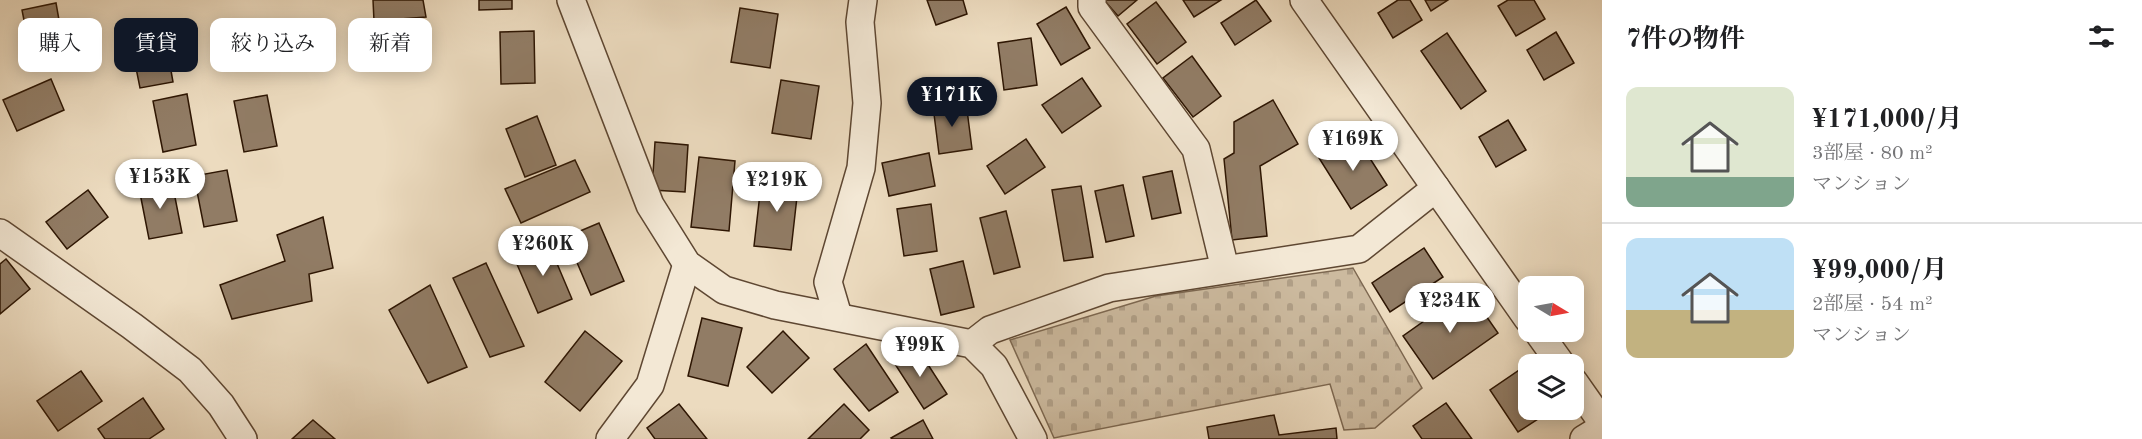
<!DOCTYPE html>
<html lang="ja">
<head>
<meta charset="utf-8">
<style>
  body { margin:0; font-family:"Old Standard TT","Noto Serif JP",serif; background:#f6f6f6; color:#202124; height:100vh; display:flex; flex-direction:column; font-size:22px; white-space:nowrap }
  * { box-sizing:border-box; margin:0 }
  p { font-size:20px; color:#757577 }
  .icon { flex:none; width:33px; height:33px; fill:none; stroke:currentColor; stroke-width:2; stroke-linecap:round; stroke-linejoin:round }
  .map { position:relative; flex:1; overflow:hidden }
  .sheet { display:flex; flex-direction:column; background:#fff; width:540px }
  .sheet>* { flex:none }
  .guide { position:absolute; left:18px; top:18px; width:570px; height:54px; display:flex; gap:12px }
  .needle { width:39px; rotate:100deg }
  .controls { position:absolute; left:1518px; top:276px; display:grid; gap:12px }
  .controls a { display:grid; place-items:center; width:66px; height:66px; border-radius:12px; background:#fff; box-shadow:0 3px 15px #0003; font-size:30px }
  .price { position:absolute; translate:-50% -51px; padding:0 14px; border-radius:21px; background:#fff; color:#222; font-size:20px; line-height:39px; filter:drop-shadow(0 2px 3px #0008) }
  .price::after { content:''; position:absolute; left:50%; top:36px; width:18px; height:14px; margin-left:-9px; background:inherit; clip-path:polygon(0 0,100% 0,50% 100%) }
  .price.active { background:#111827; color:#fff }
  ul { padding:0; list-style:none }
  li { display:flex; align-items:center; gap:18px; height:150px; padding:0 24px }
  li+li { border-top:2px solid #e0e0e0 }
  li span { display:grid; place-items:center; flex:none; width:168px; height:120px; border-radius:12px; color:#555 }
  li>.icon { margin-inline-start:auto }
  span .icon { width:72px; height:72px; fill:#fffc; stroke-width:1 }
  li b { font-size:26px }
  h2 { display:flex; justify-content:space-between; align-items:center; height:72px; padding:0 24px; font-size:26px }
  .pill { padding:0 21px; border-radius:12px; background:#fff; box-shadow:0 3px 15px #0003; font-size:21px; line-height:54px }
  .pill.active { background:#111827; color:#fff }
  main { display:flex; flex:1; min-height:0 }
  .map>svg:first-child { display:block }
  .cemetery { fill:url(#cemetery-stones); stroke:#7d6851; stroke-width:1.5 }
  .building { fill:#917c65; stroke:#2e1603; stroke-width:1.5 }
  .lines { fill:none; stroke-linecap:round; stroke-linejoin:round }
  .street-casing { stroke:#5e4732; stroke-width:30 }
  .street { stroke:#f3e8d5; stroke-width:27 }
</style>
</head>
<body>
<main>
<div class="map">
<svg width="1602" height="439" viewBox="0 0 1602 439">
  <defs>
    <pattern id="cemetery-stones" width="16" height="16" patternUnits="userSpaceOnUse" patternTransform="scale(1.5)"><rect width="16" height="16" fill="#ccba9f"/><path d="M2 7V4a2 2 0 0 1 4 0v3zM10 15v-3a2 2 0 0 1 4 0v3z" fill="#b09f87"/></pattern>
  </defs>
  <rect width="100%" height="100%" fill="#ecdbbf"/>
  <filter id="stains"><feTurbulence type="fractalNoise" baseFrequency=".00333" numOctaves="4"/><feColorMatrix values="0 0 0 0 .2 0 0 0 0 .09 0 0 0 0 .02 0 0 0 .5 -.17"/></filter>
  <radialGradient id="worn" r=".72"><stop offset=".6" stop-color="#630" stop-opacity="0"/><stop offset="1" stop-color="#630" stop-opacity=".3"/></radialGradient>
  <path class="cemetery" d="M1353 268 1422 388 1375 428 1344 430 1330 384 1054 438 1010 340 1156 296Z"/>
  <g class="building">
    <path d="M373 0H423L426 17 374 21Z"/>
    <path d="M479 0H512V9L479 10Z"/>
    <path d="M927 0H963L967 14 936 25Z"/>
    <path d="M1104 0H1137L1118 16Z"/>
    <path d="M1183 0H1221L1194 17Z"/>
    <path d="M1256 0 1271 21 1235 45 1221 23Z"/>
    <path d="M1398 0H1410L1422 20 1393 38 1378 13Z"/>
    <path d="M1425 0H1448L1431 11Z"/>
    <path d="M1508 0H1534L1545 19 1516 36 1498 6Z"/>
    <path d="M1156 2 1186 42 1157 64 1127 24Z"/>
    <path d="M56 3 65 54 32 61 22 10Z"/>
    <path d="M1066 7 1090 48 1061 65 1037 24Z"/>
    <path d="M740 8 778 14 770 68 731 62Z"/>
    <path d="M164 31 173 82 140 88 130 38Z"/>
    <path d="M534 31 535 83 501 84 500 32Z"/>
    <path d="M1556 32 1574 63 1544 80 1527 50Z"/>
    <path d="M1447 33 1486 91 1461 109 1421 51Z"/>
    <path d="M1031 38 1037 85 1004 90 998 43Z"/>
    <path d="M1192 56 1221 96 1193 117 1163 78Z"/>
    <path d="M1082 78 1101 106 1062 133 1042 105Z"/>
    <path d="M51 79 64 110 17 131 3 100Z"/>
    <path d="M781 80 819 86 811 139 772 133Z"/>
    <path d="M187 94 196 145 163 152 153 101Z"/>
    <path d="M267 95 277 146 244 152 234 101Z"/>
    <path d="M1273 100 1298 144 1260 166 1267 236 1232 240 1224 159 1234 153V122Z"/>
    <path d="M966 102 972 149 939 154 933 106Z"/>
    <path d="M537 116 556 165 525 177 506 129Z"/>
    <path d="M1508 120 1526 150 1496 167 1479 137Z"/>
    <path d="M1355 135 1387 185 1351 209 1319 158Z"/>
    <path d="M1026 139 1045 167 1005 194 987 166Z"/>
    <path d="M655 142 688 145 685 192 652 190Z"/>
    <path d="M929 153 935 186 889 196 882 163Z"/>
    <path d="M699 157 735 161 729 231 691 227Z"/>
    <path d="M575 160 590 192 521 223 505 189Z"/>
    <path d="M227 170 237 221 204 227 194 176Z"/>
    <path d="M1172 171 1181 213 1152 219 1143 177Z"/>
    <path d="M762 176 799 179 791 250 754 246Z"/>
    <path d="M172 182 182 233 149 239 139 188Z"/>
    <path d="M1123 185 1134 236 1106 242 1095 191Z"/>
    <path d="M1081 186 1093 257 1064 261 1052 190Z"/>
    <path d="M88 190 108 217 67 249 46 222Z"/>
    <path d="M931 204 937 251 904 256 897 209Z"/>
    <path d="M1006 211 1020 267 994 274 980 218Z"/>
    <path d="M323 217 333 268 309 274 312 301 232 319 220 285 285 261 277 235Z"/>
    <path d="M599 223 624 281 591 295 566 237Z"/>
    <path d="M547 240 572 299 538 313 513 255Z"/>
    <path d="M1424 248 1443 277 1390 312 1372 283Z"/>
    <path d="M6 259 30 289 0 314V264Z"/>
    <path d="M963 261 974 307 941 315 930 269Z"/>
    <path d="M486 263 524 346 490 357 453 278Z"/>
    <path d="M430 285 467 367 428 383 389 310Z"/>
    <path d="M1468 290 1498 333 1433 379 1403 336Z"/>
    <path d="M702 318 742 328 728 386 688 376Z"/>
    <path d="M585 331 622 361 580 411 545 382Z"/>
    <path d="M783 331 809 358 772 393 747 367Z"/>
    <path d="M866 344 898 392 869 411 834 369Z"/>
    <path d="M916 346 947 394 924 409 893 361Z"/>
    <path d="M1528 364V410H1552L1518 432 1490 390Z"/>
    <path d="M81 371 102 401 58 431 37 401Z"/>
    <path d="M143 398 164 429 149 439H105L98 429Z"/>
    <path d="M1446 403 1472 439H1422L1413 426Z"/>
    <path d="M679 404 707 439H655L647 428Z"/>
    <path d="M844 404 869 430 860 439H808Z"/>
    <path d="M1274 415 1279 435 1336 428 1337 439H1209L1207 427Z"/>
    <path d="M313 420 335 439H292Z"/>
    <path d="M923 420 933 439H892L891 438Z"/>
  </g>
  <g class="lines">
    <g class="street-casing">
      <g id="street">
        <path d="M571 0 650 205 687 264 724 290 775 305 972 344 994 366 1033 439"/>
        <path d="M1092 0V7L1196 149 1225 269"/>
        <path d="M1304 0 1528 319"/>
        <path d="M0 233 132 326 190 370 221 405 243 439"/>
        <path d="M838 316 828 282 861 168 867 103 860 22 863 0"/>
        <path d="M1538 332 1561 364"/>
        <path d="M972 344 990 330 1109 288 1359 249 1436 188"/>
        <path d="M1574 382 1602 422"/>
        <path d="M610 439 650 385 687 264"/>
        <path d="M1584 439 1602 428"/>
      </g>
    </g>
    <use href="#street" class="street"/>
  </g>
  <rect width="100%" height="100%" filter="url(#stains)"/>
  <rect width="100%" height="100%" fill="url(#worn)"/>
</svg>
<div class="controls">
<a><svg class="needle" viewBox="-14 -14 28 28"><path d="M0-13l5 13h-10z" fill="#e53935"/><path d="M0 13l5-13h-10z" fill="#757577"/></svg></a>
<a><svg class="icon" aria-label="layers" viewBox="0 0 24 24"><path d="M12 4l9 5-9 5-9-5zM3 14l9 5 9-5"/></svg></a>
</div>
<b class="price active" style="left:952px;top:128px">¥171K</b>
<b class="price" style="left:1353px;top:172px">¥169K</b>
<b class="price" style="left:160px;top:210px">¥153K</b>
<b class="price" style="left:777px;top:213px">¥219K</b>
<b class="price" style="left:543px;top:277px">¥260K</b>
<b class="price" style="left:1450px;top:334px">¥234K</b>
<b class="price" style="left:920px;top:378px">¥99K</b>
<div class="guide">
<a class="pill">購入</a>
<a class="pill active">賃貸</a>
<a class="pill">絞り込み</a>
<a class="pill">新着</a>
</div>
</div>
<section class="sheet">
<h2>7件の物件<svg class="icon" aria-label="filters" viewBox="0 0 24 24"><path d="M4 7h16M4 17h16"/><circle cx="9" cy="7" r="2"/><circle cx="15" cy="17" r="2"/></svg></h2>
<ul>
<li><span style="background:linear-gradient(#dfe7d0 75%,#7fa58c 0)"><svg class="icon" aria-label="home" viewBox="0 0 24 24"><path d="M3 11l9-7 9 7M6 9v11h12V9"/></svg></span><div><b>¥171,000/月</b><p>3部屋 · 80 m²</p><p>マンション</p></div></li>
<li><span style="background:linear-gradient(#bfe0f5 60%,#c2b280 0)"><svg class="icon" aria-label="home" viewBox="0 0 24 24"><path d="M3 11l9-7 9 7M6 9v11h12V9"/></svg></span><div><b>¥99,000/月</b><p>2部屋 · 54 m²</p><p>マンション</p></div></li>
</ul>
</section>
</main>
</body>
</html>
